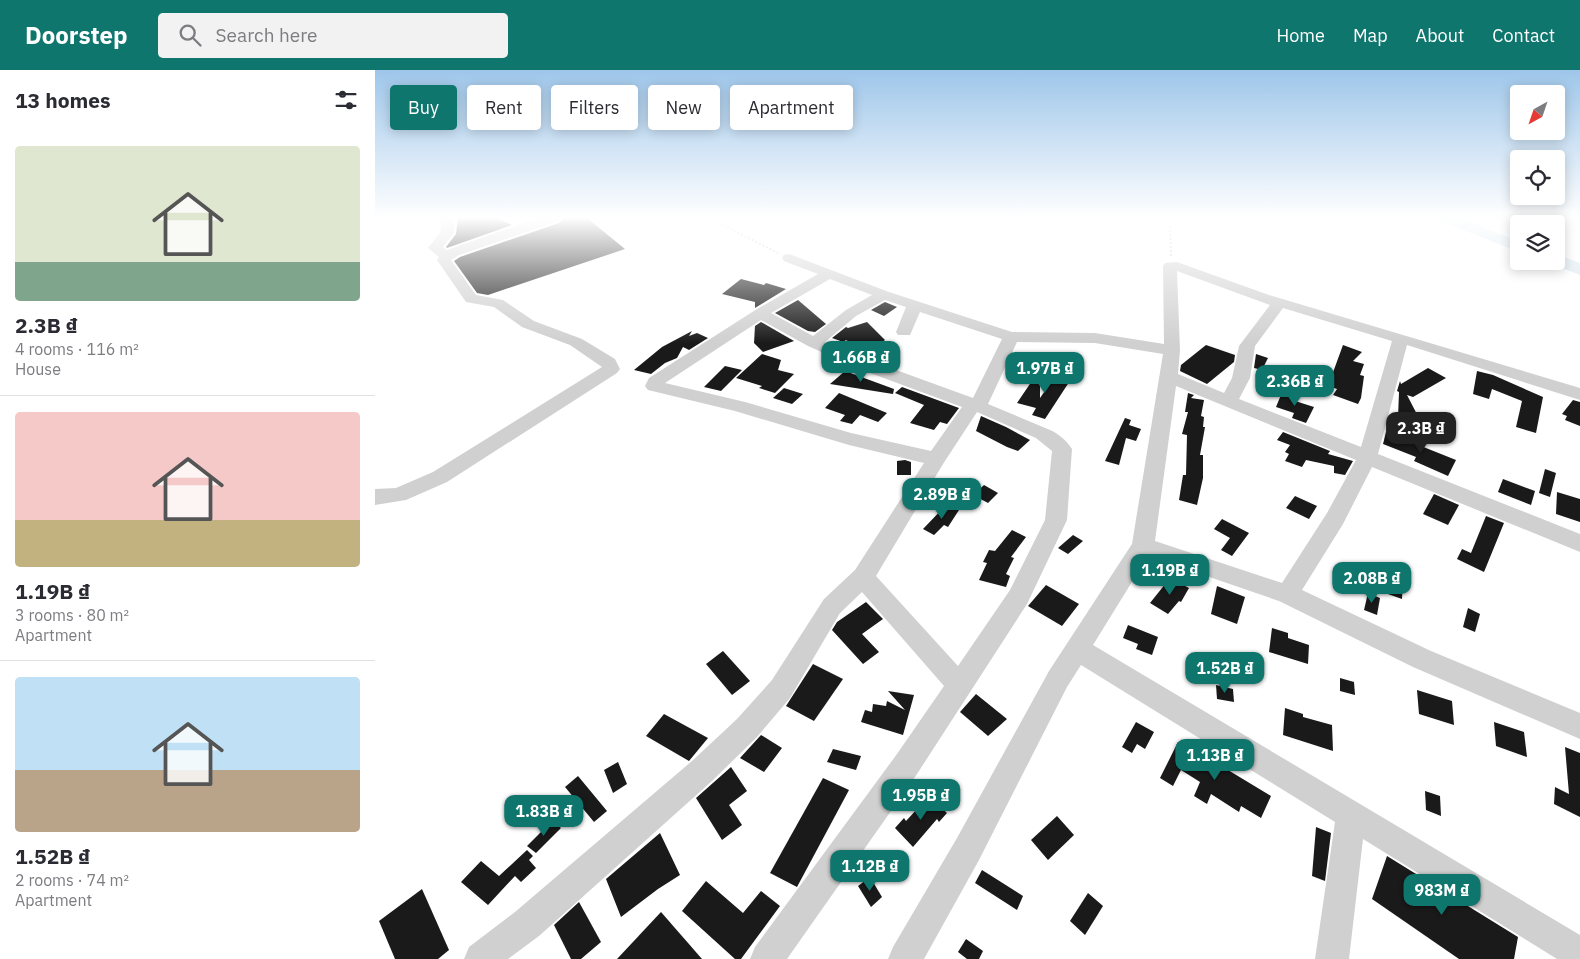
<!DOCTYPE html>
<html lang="en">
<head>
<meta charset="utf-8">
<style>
  body { margin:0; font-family:"IBM Plex Sans",sans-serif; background:#f2f2f3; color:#2b2b33; height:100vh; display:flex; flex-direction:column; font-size:19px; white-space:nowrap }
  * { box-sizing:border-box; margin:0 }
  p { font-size:16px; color:#7c7c81 }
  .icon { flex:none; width:28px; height:28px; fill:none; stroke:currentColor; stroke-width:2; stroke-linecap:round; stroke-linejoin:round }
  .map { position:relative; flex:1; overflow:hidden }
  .panel { display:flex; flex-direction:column; background:#fff; width:375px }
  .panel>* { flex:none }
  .top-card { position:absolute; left:15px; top:15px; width:475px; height:45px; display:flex; gap:10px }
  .needle { width:32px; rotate:220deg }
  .tools { position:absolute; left:1135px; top:15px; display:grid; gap:10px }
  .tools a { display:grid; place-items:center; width:55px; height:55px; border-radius:5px; background:#fff; box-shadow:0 2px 12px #0003; font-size:25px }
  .price { position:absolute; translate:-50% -42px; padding:0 11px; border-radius:10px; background:#0f766e; color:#fff; font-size:16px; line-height:32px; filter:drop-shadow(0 1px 2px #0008) }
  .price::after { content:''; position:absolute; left:50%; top:30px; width:15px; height:11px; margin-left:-8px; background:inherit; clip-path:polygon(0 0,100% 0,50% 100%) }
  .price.on { background:#222; color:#fff }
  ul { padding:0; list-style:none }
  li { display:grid; align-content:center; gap:10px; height:265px; padding:0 15px }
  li+li { border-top:1px solid #e1e1e2 }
  li span { display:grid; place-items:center; height:155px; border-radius:5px; color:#555 }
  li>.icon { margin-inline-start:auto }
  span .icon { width:90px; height:90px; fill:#fffc; stroke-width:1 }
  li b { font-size:21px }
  h2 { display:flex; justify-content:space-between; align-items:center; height:60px; padding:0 15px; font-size:21px }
  .tag { padding:0 18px; border-radius:5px; background:#fff; box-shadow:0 2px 12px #0003; font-size:18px; line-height:45px }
  .tag.on { background:#0f766e; color:#fff }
  header { display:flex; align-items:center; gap:30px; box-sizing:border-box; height:70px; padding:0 25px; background:#0f766e; color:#fff }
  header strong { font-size:24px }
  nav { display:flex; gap:28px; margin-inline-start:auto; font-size:18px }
  .search { width:350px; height:45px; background:#f2f2f3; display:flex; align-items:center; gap:12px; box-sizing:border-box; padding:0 18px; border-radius:5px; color:#7c7c81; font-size:19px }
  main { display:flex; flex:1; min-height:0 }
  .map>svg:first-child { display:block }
  .water { fill:#cfe2ee }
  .building { fill:#1a1a1a }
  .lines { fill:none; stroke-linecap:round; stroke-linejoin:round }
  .path { stroke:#cdcdcd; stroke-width:2; stroke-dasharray:2 2; stroke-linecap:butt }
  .minor { fill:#d0d0d0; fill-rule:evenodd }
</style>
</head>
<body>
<header>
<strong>Doorstep</strong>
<div class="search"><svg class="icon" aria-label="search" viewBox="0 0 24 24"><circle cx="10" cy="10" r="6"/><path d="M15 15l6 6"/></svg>Search here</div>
<nav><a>Home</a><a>Map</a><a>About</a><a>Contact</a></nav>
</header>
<main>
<section class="panel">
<h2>13 homes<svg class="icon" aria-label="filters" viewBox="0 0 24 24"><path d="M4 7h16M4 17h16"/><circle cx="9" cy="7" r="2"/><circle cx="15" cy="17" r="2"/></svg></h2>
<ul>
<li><span style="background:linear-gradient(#dfe7d0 75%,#7fa58c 0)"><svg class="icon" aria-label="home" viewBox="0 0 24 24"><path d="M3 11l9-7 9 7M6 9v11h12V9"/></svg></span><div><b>2.3B ₫</b><p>4 rooms · 116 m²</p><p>House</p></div></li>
<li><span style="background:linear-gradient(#f6c9c9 70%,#c2b280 0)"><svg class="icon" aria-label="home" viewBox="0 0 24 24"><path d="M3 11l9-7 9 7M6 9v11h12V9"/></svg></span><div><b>1.19B ₫</b><p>3 rooms · 80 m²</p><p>Apartment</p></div></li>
<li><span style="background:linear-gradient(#bfe0f5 60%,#b9a48a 0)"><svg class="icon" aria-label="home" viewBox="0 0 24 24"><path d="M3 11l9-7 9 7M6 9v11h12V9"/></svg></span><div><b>1.52B ₫</b><p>2 rooms · 74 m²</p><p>Apartment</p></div></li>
</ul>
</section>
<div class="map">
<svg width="1205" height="889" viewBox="0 0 1205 889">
  <rect width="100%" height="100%" fill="#fff"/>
  <g class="water">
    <path d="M1058 148H1084L1144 171V182Z"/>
    <path d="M1181 184 1205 193V205L1169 191H1181Z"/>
  </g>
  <g class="building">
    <path d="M83 148H122L137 155 72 178 71 177 81 164Z"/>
    <path d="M190 148H212L250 179 113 225 102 223 79 191 85 187 184 153Z"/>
    <path d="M366 209 389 215 391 213 411 219 380 238V232L347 224Z"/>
    <path d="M423 230 451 254 440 262 433 261 400 243Z"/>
    <path d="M510 232 522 237 509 246 496 240Z"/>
    <path d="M386 252 419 271 388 282 379 273 380 256Z"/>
    <path d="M492 252 510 270 499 278 484 272 482 274 470 270 471 273 457 268 471 257 473 258Z"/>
    <path d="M317 261 314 266 322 263 333 268 314 280 308 277 302 288 290 293 276 304 259 300 287 277Z"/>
    <path d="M831 275 860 285 859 292 832 314 805 301 806 295Z"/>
    <path d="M968 275 987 282 978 291 989 294 985 305 989 306 986 328 983 334 958 325 962 319 953 316Z"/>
    <path d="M387 284 406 290 403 300 419 304 400 323 384 318 387 316 361 308Z"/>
    <path d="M881 284 893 288 887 300 879 298Z"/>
    <path d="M350 296 367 300 346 321 329 317Z"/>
    <path d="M1053 298 1071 308 1038 327 1032 325 1047 354 1023 348 1024 322 1022 321 1025 311 1026 314Z"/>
    <path d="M665 299V328L683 302 700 303 670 349 657 345 661 338 642 333Z"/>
    <path d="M470 301 519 319 518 324 455 314Z"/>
    <path d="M1102 301 1118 305 1168 327 1161 363 1141 357 1147 331 1117 319 1114 329 1098 324Z"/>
    <path d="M527 317 584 338 572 354 565 352 559 360 535 353 549 335 520 323Z"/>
    <path d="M409 318 428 324 417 334 398 328Z"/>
    <path d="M908 320 920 323 917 330 939 337 931 353 917 348 919 343 901 337Z"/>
    <path d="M464 323 512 343 503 352 485 345 477 354 465 351 470 345 450 338Z"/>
    <path d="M813 323 819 325 816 328 829 330 826 346 829 347 828 357H830L825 385H828V408L822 435 804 430 808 405H811L812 365 807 364 813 342H810Z"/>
    <path d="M1198 330 1205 332V356L1190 350 1192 346 1187 344Z"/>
    <path d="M606 346 631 357 655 370 643 381 632 377 601 361Z"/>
    <path d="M750 348 756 350 754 355 766 359 761 371 751 368 744 395 730 391Z"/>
    <path d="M908 362 955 381 953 384 978 391 970 405 959 403V396L931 390 927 397 910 391 914 384 910 382 915 375 902 370Z"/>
    <path d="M1011 362 1081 390 1073 406 1039 391 1041 387 1008 374Z"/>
    <path d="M530 390 536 392V405H522V391Z"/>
    <path d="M1170 399 1181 403 1175 427 1164 423Z"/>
    <path d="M1128 409 1160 421 1156 435 1123 422Z"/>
    <path d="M609 415 623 423 613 433 598 425Z"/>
    <path d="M1182 422 1205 429V452L1181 444Z"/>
    <path d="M1059 424 1084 435 1073 455 1048 444Z"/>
    <path d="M920 426 942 436 934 449 911 438Z"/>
    <path d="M571 435 584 440 573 457 569 455 559 465 548 459Z"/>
    <path d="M1111 446 1129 453 1109 502 1082 489 1087 479 1096 483Z"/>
    <path d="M847 449 874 463 857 486 846 480 855 468 839 459Z"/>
    <path d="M637 460 651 467 636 487 639 488 631 504 635 506 631 517 604 510 612 493 608 492 614 480 620 481Z"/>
    <path d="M698 465 708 471 693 484 683 478Z"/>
    <path d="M1012 504 1028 509 1027 529 1010 523Z"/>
    <path d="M795 508 814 518 806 532 804 531 793 544 775 533Z"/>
    <path d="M671 515 704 534 687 556 653 536Z"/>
    <path d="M842 516 870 527 862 554 836 544Z"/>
    <path d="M993 523 1005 528 1002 545 989 540Z"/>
    <path d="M491 532 508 549 487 564 504 582 488 594 457 560 462 552Z"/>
    <path d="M1093 538 1105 544 1100 562 1088 557Z"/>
    <path d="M753 555 783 567 777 585 761 579 763 574 748 568Z"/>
    <path d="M897 558 913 563V568L934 575 933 594 894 582Z"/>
    <path d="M348 581 375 611 357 625 331 594Z"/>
    <path d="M438 594 468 609 439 651 411 636Z"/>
    <path d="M965 608 979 612 980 625 965 621Z"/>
    <path d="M841 615 858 619 859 632 842 629Z"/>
    <path d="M1042 620 1077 631 1079 655 1044 644Z"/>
    <path d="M513 621 539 625 528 665 486 652 490 640 497 642 498 634 511 636 512 631 530 640Z"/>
    <path d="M601 624 632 649 613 666 585 642Z"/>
    <path d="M910 638 928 644V647L957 655 958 681 908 665Z"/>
    <path d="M289 644 333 668 314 691 271 666Z"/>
    <path d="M761 652 779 662 770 679 762 674 757 683 747 677Z"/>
    <path d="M1119 652 1149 662 1152 687 1121 676Z"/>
    <path d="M386 665 407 678 389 702 365 688Z"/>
    <path d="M803 672 834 691 836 686 849 693 848 697 896 726 886 748 866 736 864 742 836 724 832 734 819 726 825 712 806 700 798 716 785 708Z"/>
    <path d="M1190 677 1205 683V747L1179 734 1180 717 1194 724Z"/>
    <path d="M458 679 486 686 481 700 452 692Z"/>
    <path d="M243 692 252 714 238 723 229 700Z"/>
    <path d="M356 697 372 721 354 735 367 755 347 770 321 728Z"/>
    <path d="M203 706 232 741 219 752 190 717Z"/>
    <path d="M448 708 474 720 422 817 395 803Z"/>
    <path d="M1050 721 1065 726 1066 746 1051 740Z"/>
    <path d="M554 726 572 743 564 752 562 749 538 777 520 758 529 748 531 751Z"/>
    <path d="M682 746 699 765 673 790 656 770Z"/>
    <path d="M177 751 186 758 161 783 152 776Z"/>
    <path d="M941 757 956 763 950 811 937 806Z"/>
    <path d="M285 763 305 805 283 819 246 847 231 809Z"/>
    <path d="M152 780 158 786 154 790 161 798 146 812 140 806 113 835 86 812 106 791 124 806Z"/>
    <path d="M1012 786 1143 867 1139 889H1084L997 829Z"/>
    <path d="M607 800 648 826 642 840 600 813Z"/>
    <path d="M495 807 507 827 496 837 483 816Z"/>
    <path d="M331 811 368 843 386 821 405 836 366 889H360L307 841Z"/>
    <path d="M47 819 74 880 63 889H20L4 851Z"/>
    <path d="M713 823 728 836 710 865 695 851Z"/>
    <path d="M204 832 226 872 206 889H196L179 855Z"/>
    <path d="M286 842 327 889H242Z"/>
    <path d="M591 869 608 881 604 889H592L583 882Z"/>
  </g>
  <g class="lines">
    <g class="path">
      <path d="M334 148 403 183"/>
      <path d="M795 148 796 187"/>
    </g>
    <g class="minor">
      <path d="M62 148H76L79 153V163L68 177 72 180 164 148H184L183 151 84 185 76 190 101 225 128 230 159 251 207 269 240 289 245 299 242 303 72 412 31 430 0 435V419L21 418 58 402 227 297 195 275 147 257 119 237 91 232 62 190 64 187 53 178 65 163 66 154Z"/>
      <path d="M414 184 514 222 637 262 720 263 789 274 788 196 790 193 802 192 894 225 1205 318V330L1032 275 1003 384 1205 464V482L997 397 968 454 927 520 1056 581 1205 643V669L1038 597 904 531 773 486 718 575 1205 865V889H1182L988 769 974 889H940L960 752 706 595 692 617 604 790 549 889H513L518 877 582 768 674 601 757 474 788 284 720 273 642 272 613 334 675 360C684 364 691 370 697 379L692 450 652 534 542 704 412 889H375L380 877 522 684 569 616 487 522 465 543 415 628 382 667 337 711 164 866 133 889H89L94 877 140 842 317 691 362 649 397 610 449 529 480 500 549 393 474 375 360 341 273 320 270 316 274 308 382 239 443 204 409 191 407 188 409 185ZM802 201 895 235 864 276 857 308 849 323 803 304 805 280ZM455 209 497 225 471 240 438 266 396 243ZM510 230 531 237 521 262 523 265H535L545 242 627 269 598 328 499 292 450 272 481 246ZM908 238 1017 271 986 377 864 329 875 308 880 276ZM386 250 433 276 487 300 587 337 556 381 476 363 370 332 290 313ZM801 316 981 390 952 443 907 513 780 471ZM602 342 661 368 677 381 670 450 635 520 583 596 501 506 568 394Z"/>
    </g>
  </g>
  <linearGradient id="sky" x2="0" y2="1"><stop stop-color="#9ec6ea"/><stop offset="0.54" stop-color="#fff"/><stop offset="1" stop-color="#fff" stop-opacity="0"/></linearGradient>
  <rect width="1205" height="273" fill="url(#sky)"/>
</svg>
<div class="tools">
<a><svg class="needle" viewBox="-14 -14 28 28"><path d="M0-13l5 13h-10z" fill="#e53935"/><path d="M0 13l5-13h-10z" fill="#7c7c81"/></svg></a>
<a><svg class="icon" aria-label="locate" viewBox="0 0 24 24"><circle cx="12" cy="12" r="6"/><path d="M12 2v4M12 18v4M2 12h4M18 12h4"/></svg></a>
<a><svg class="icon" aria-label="layers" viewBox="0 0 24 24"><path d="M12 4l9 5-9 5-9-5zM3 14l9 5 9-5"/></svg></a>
</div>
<b class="price" style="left:486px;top:313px">1.66B ₫</b>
<b class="price" style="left:670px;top:324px">1.97B ₫</b>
<b class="price" style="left:920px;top:337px">2.36B ₫</b>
<b class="price on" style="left:1046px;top:384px">2.3B ₫</b>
<b class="price" style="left:567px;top:450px">2.89B ₫</b>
<b class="price" style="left:795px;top:526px">1.19B ₫</b>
<b class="price" style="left:997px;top:534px">2.08B ₫</b>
<b class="price" style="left:850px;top:624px">1.52B ₫</b>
<b class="price" style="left:840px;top:711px">1.13B ₫</b>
<b class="price" style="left:546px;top:751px">1.95B ₫</b>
<b class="price" style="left:169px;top:767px">1.83B ₫</b>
<b class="price" style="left:495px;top:822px">1.12B ₫</b>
<b class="price" style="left:1067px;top:846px">983M ₫</b>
<div class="top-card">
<a class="tag on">Buy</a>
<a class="tag">Rent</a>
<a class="tag">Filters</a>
<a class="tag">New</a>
<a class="tag">Apartment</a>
</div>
</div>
</main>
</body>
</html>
